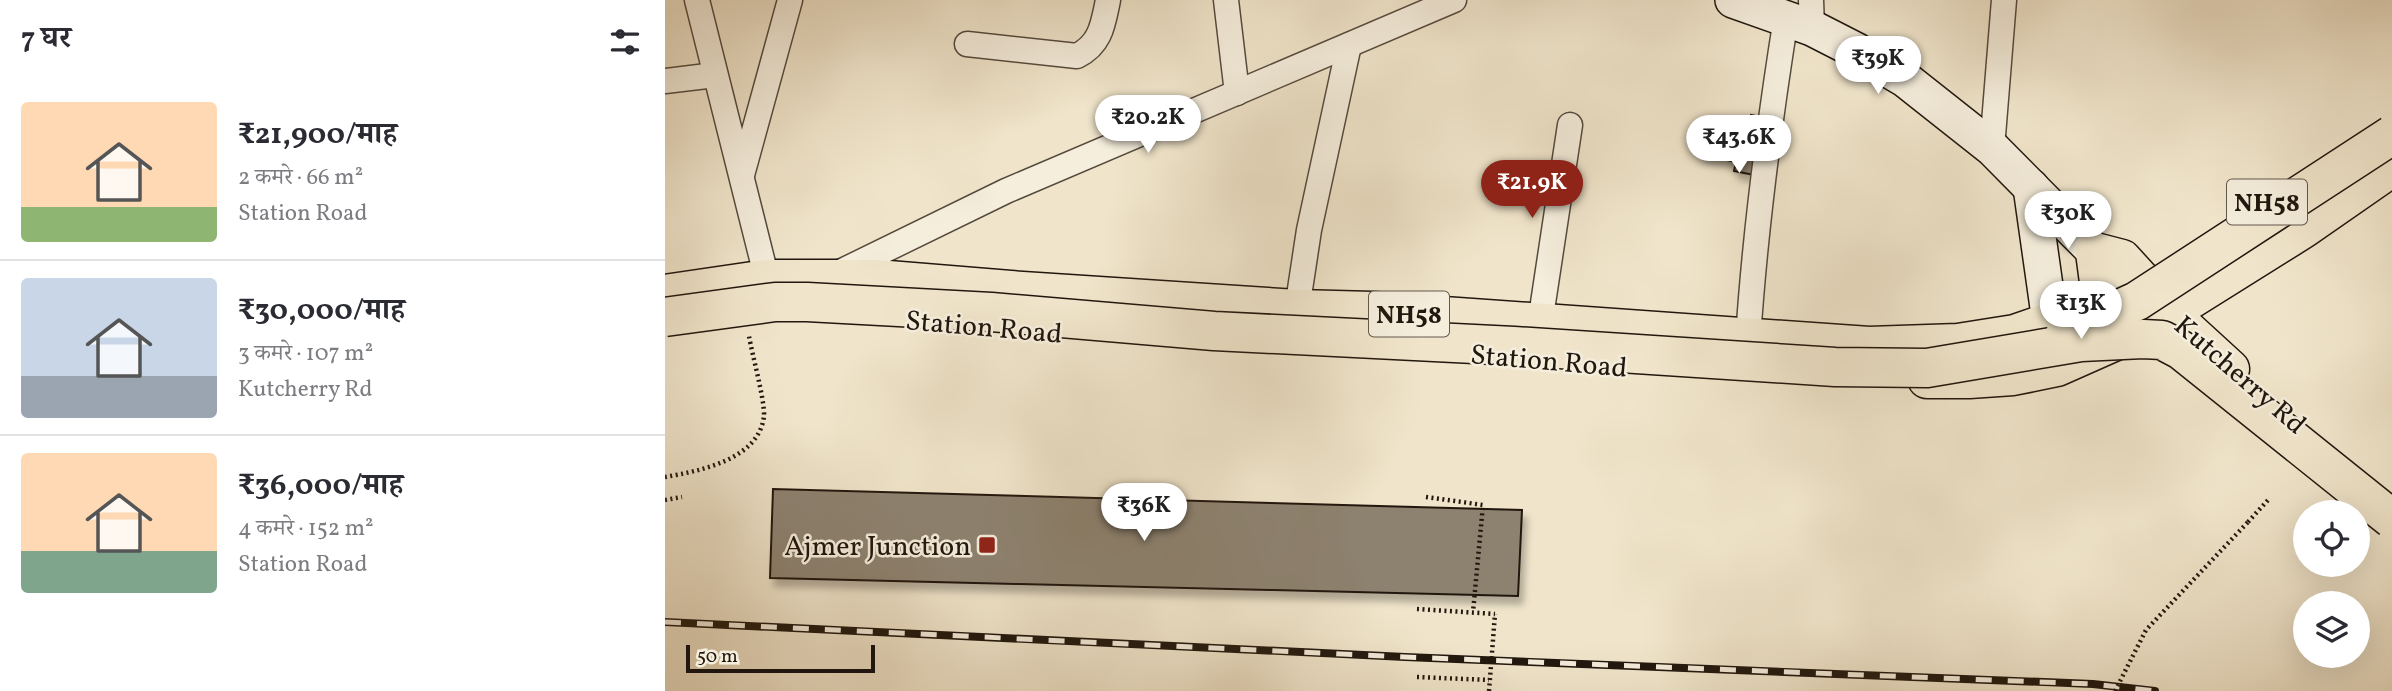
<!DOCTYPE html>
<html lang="hi">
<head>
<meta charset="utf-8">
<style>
  body { margin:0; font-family:Vollkorn,"Noto Serif Devanagari",serif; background:#f2f2f3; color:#2b2b33; height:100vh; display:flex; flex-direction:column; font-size:26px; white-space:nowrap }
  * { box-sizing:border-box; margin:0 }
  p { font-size:23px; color:#7c7c81 }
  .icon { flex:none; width:38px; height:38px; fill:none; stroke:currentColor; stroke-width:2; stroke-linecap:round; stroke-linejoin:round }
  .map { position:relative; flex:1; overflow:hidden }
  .sheet { display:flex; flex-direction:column; background:#fff; width:665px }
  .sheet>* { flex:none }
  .fabs { position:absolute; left:1628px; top:500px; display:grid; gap:14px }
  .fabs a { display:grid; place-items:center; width:77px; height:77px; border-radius:50%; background:#fff; box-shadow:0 7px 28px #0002; font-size:35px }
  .scale { position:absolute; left:21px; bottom:18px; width:189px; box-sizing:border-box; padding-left:7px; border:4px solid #21170e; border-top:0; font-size:19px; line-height:24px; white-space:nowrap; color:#21170e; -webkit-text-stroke:5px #f5eedd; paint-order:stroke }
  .price { position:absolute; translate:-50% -60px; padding:0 16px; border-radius:24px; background:#fff; color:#222; font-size:23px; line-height:46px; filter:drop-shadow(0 2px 4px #0008) }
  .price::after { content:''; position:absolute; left:50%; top:42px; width:21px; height:16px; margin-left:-10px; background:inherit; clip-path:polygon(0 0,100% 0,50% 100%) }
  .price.active { background:#8f2418; color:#fff }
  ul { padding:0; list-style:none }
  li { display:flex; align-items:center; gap:21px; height:175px; padding:0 21px }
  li+li { border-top:2px solid #e1e1e2 }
  li span { display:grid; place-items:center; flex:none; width:196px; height:140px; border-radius:7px; color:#555 }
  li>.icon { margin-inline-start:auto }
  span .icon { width:84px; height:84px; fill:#fffc; stroke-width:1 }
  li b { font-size:30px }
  h2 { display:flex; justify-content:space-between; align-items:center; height:84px; padding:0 21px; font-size:30px }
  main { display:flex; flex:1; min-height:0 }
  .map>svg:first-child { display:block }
  .building { fill:#8d8270; stroke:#21170e; stroke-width:2; filter:url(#shadow) }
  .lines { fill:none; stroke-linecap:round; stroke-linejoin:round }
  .street-casing { stroke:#554a3d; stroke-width:27 }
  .secondary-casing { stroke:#21170e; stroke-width:38 }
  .highway-casing { stroke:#21170e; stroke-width:41 }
  .path { stroke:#21170e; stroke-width:4.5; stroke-dasharray:2 3.5; stroke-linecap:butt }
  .street { stroke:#f5eedd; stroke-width:24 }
  .secondary { stroke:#f5eedd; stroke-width:35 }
  .highway { stroke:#f0e5cb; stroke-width:38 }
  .rail-casing { stroke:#21170e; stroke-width:8 }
  .rail { stroke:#f5eedd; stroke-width:5; stroke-dasharray:16; stroke-linecap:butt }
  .highway-bridge-casing { stroke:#21170e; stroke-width:41; stroke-linecap:butt }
  .path-bridge { stroke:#21170e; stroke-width:4.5; stroke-dasharray:2 3.5; stroke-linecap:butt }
  .highway-bridge { stroke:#f0e5cb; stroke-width:38 }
  .poi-dot { fill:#8f2418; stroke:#f5eedd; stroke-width:2.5 }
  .labels { text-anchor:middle; stroke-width:5; stroke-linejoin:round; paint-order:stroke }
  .shield { fill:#f5eedd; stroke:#61584c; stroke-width:2 }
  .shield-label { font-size:26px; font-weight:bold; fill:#21170e }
  .street-label { font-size:28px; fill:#21170e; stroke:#f5eedd }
  .poi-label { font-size:28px; fill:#21170e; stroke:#f5eedd; text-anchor:end }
</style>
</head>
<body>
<main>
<section class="sheet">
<h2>7 घर<svg class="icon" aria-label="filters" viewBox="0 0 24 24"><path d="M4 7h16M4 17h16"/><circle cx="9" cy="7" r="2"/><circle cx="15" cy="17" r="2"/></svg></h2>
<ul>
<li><span style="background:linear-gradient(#ffd9b3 75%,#8fb573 0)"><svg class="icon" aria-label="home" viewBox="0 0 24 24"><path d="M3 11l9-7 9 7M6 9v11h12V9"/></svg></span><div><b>₹21,900/माह</b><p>2 कमरे · 66 m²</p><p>Station Road</p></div></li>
<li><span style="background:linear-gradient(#c9d6e8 70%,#9aa5b1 0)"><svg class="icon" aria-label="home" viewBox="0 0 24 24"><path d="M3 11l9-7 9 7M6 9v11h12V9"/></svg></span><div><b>₹30,000/माह</b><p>3 कमरे · 107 m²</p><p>Kutcherry Rd</p></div></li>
<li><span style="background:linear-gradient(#ffd9b3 70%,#7fa58c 0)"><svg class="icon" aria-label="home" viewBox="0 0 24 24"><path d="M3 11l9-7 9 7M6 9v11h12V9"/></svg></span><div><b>₹36,000/माह</b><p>4 कमरे · 152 m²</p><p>Station Road</p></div></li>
</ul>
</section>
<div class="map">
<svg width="1727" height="691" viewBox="0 0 1727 691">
  <defs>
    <filter id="shadow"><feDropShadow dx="4.5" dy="8" stdDeviation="3.5" flood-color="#0004"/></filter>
  </defs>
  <rect width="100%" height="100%" fill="#f0e5cb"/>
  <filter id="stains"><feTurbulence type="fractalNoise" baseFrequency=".00286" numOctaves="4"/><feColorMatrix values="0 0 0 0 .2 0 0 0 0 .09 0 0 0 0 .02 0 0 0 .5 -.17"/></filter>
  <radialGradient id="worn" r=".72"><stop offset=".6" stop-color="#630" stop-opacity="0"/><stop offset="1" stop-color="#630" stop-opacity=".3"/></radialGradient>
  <g class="building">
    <path d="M1086 115 1101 118 1089 175 1069 171 1071 162 1034 154 1038 133 1069 139 1073 122 1084 124Z"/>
    <path d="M108 489 857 510 853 596 105 578Z"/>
  </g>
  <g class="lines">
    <g class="street-casing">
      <g id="street">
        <path d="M32 0 102 279"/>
        <path d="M561 0 572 93"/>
        <path d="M1146 0 1147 28"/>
        <path d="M302 44 412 56C436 44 438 24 443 0"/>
        <path d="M0 81 50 75"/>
        <path d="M1327 148 1339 0"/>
        <path d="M77 175 125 0"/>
        <path d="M171 274 341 191 789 0"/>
        <path d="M632 309 644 230 684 45"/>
        <path d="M875 323 905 125"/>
        <path d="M1083 339C1090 231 1104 125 1121 18"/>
      </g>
    </g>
    <g class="secondary-casing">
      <g id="secondary">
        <path d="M1068 0 1147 28 1192 51 1241 80 1327 148 1430 252"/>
        <path d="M1366 187 1389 350"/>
      </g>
    </g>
    <g class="highway-casing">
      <g id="highway">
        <path d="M0 294 102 279H211L357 291 632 309 708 311 1204 346 1293 343 1350 334 1434 305"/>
        <path d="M1468 316 1434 282 1430 252 1457 259 1518 326 1565 369"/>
        <path d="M1262 379H1304L1348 376 1392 367 1480 328 1638 229 1727 167"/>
      </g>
    </g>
    <g class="path">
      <path d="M0 477C34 471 94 460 99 416 100 401 87 354 84 336"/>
      <path d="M761 497 818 505 808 612"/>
      <path d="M0 500 17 497"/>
      <path d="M1583 522 1603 500"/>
      <path d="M752 609 830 614"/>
      <path d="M752 677 824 680"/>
    </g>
    <use href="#street" class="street"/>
    <use href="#secondary" class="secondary"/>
    <use href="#highway" class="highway"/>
    <g class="rail-casing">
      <path id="rail" d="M0 622 740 657 1428 684 1490 691"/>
    </g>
    <use href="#rail" class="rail"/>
    <g class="highway-bridge-casing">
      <g id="highway-bridge">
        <path d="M0 317 110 302H142L326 312 549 331 849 346 1170 367 1262 368 1416 342 1478 339 1497 340 1516 350 1727 519"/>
        <path d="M1400 334 1472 301 1727 135"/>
      </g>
    </g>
    <g class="path-bridge">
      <path d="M824 691 830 614"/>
      <path d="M1450 691 1481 630 1583 522"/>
    </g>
    <use href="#highway-bridge" class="highway-bridge"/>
  </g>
  <rect class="poi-dot" x="313" y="536" width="18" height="18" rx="3.5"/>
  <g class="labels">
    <g class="shield">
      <rect x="1562" y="179.5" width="80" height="45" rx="5"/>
      <rect x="704" y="291.5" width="80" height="45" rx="5"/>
    </g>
    <g class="shield-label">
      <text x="1602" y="211">NH58</text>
      <text x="744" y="323">NH58</text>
    </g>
    <g class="street-label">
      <text transform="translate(319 326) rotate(5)" y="10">Station Road</text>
      <text transform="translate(884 360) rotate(5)" y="10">Station Road</text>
      <text transform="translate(1576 374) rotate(41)" y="10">Kutcherry Rd</text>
    </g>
    <g class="poi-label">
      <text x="306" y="555">Ajmer Junction</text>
    </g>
  </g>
  <rect width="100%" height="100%" filter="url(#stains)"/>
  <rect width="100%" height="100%" fill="url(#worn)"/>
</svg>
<div class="fabs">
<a><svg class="icon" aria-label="locate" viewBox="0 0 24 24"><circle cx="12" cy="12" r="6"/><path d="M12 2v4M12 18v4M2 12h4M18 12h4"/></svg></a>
<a><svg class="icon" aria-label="layers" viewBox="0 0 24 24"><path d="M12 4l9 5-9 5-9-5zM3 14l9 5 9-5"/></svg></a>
</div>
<div class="scale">50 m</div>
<b class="price" style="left:1213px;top:96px">₹39K</b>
<b class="price" style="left:483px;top:155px">₹20.2K</b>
<b class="price" style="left:1074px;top:175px">₹43.6K</b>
<b class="price active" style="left:867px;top:220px">₹21.9K</b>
<b class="price" style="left:1403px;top:251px">₹30K</b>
<b class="price" style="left:1416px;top:341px">₹13K</b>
<b class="price" style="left:479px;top:543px">₹36K</b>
</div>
</main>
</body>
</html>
